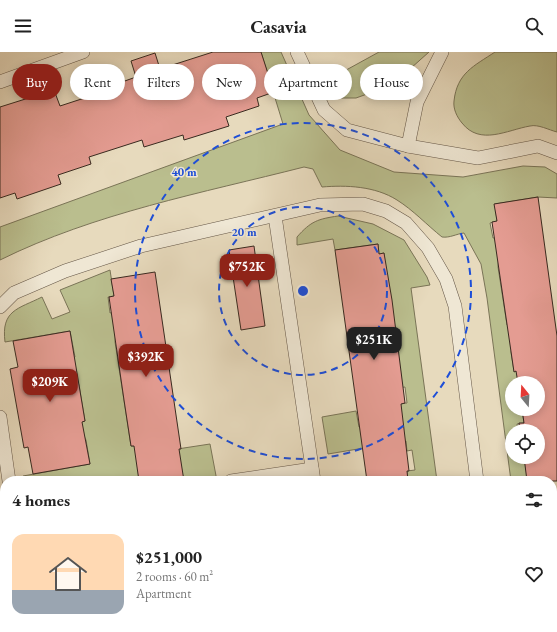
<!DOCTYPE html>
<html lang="en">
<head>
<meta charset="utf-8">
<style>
  body { margin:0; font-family:"EB Garamond",serif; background:#f6f6f6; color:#222; height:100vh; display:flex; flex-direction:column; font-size:15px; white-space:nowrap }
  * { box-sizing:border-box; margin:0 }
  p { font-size:13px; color:#767676 }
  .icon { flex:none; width:22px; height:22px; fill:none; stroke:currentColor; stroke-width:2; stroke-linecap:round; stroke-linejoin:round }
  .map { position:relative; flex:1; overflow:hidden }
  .drawer { position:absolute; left:0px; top:424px; width:557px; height:156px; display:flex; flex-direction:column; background:#fff; border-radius:16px 16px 0 0; box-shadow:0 2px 10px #0003 }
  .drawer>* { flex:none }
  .hud { position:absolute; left:12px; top:12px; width:533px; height:36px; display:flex; gap:8px }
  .needle { width:26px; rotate:342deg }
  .controls { position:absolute; left:505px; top:324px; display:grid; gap:8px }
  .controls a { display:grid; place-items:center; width:40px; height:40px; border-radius:50%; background:#fff; box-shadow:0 2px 10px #0003; font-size:20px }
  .price { position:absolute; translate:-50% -34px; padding:0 9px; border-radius:8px; background:#8f2418; color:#fff; font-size:13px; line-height:26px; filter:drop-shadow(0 1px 2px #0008) }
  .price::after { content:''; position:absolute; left:50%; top:24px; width:12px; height:9px; margin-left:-6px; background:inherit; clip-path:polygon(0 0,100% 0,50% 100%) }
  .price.current { background:#222; color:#fff }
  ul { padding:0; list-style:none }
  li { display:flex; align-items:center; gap:12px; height:100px; padding:0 12px }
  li+li { border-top:1px solid #e0e0e0 }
  li span { display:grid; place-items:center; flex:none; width:112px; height:80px; border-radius:12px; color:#555 }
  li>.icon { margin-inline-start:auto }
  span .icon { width:48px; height:48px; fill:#fffc; stroke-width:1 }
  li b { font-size:17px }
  h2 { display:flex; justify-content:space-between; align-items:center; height:48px; padding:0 12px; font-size:17px }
  .tag { padding:0 14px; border-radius:18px; background:#fff; box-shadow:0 2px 10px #0003; font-size:14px; line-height:36px }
  .tag.current { background:#8f2418; color:#fff }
  header { display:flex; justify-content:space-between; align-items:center; height:52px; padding:0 12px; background:#fff; font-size:18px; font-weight:700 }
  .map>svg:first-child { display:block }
  .green { fill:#babe8e; stroke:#7a7457 }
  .building { fill:#e49c92; stroke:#392a20 }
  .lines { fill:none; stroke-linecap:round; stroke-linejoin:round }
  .service-casing { stroke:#645647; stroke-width:14 }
  .service { stroke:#efe7d4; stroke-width:13 }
  .ring { fill:none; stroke:#1d4ed8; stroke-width:2; stroke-dasharray:7 5 }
  .centre { fill:#1d4ed8; stroke:#efe7d4; stroke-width:2 }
  .ring-label { font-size:12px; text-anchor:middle; font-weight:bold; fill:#1d4ed8; stroke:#efe7d4; stroke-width:3; stroke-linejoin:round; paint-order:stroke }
</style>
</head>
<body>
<header><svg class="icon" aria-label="menu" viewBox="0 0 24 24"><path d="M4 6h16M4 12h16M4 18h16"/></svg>Casavia<svg class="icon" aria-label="search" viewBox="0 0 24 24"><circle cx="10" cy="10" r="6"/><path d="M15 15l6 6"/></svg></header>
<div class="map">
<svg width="557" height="580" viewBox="0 0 557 580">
  <rect width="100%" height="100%" fill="#e7dabd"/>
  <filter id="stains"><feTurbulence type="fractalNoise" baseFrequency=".005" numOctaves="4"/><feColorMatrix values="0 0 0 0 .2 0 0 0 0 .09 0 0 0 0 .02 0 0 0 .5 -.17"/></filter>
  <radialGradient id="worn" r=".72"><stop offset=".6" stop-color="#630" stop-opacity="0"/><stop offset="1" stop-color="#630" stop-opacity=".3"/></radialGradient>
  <g class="green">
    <path d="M261 0H281L309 63 340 98 394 120 463 125 523 114 545 115 557 122V146L538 145 495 152 497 169 490 171 493 186 500 185 498 215 507 273 516 272 511 300 514 319H519L538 331H512V357H522L524 371 517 372 518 379H512V405H530L527 429H511L487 246 481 212 464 181C456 182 450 186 442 185 427 173 413 158 397 148 375 134 346 133 322 135L313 117 304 115C202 141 95 161 0 208V175L283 72Z"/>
    <path d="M379 0H429L392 33 356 46H341L333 41 328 28Z"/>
    <path d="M495 0H557V80C549 78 538 72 530 74 507 78 480 94 462 71 457 65 453 57 454 49 457 21 474 14 495 0Z"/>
    <path d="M338 164 373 172 404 188 427 225 430 233 411 236 437 429H408L407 419 415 418 412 398 407 399 406 389 328 402 322 365 356 359 359 375 402 369 400 352 407 351 405 335 397 336 384 201 379 202 378 192 335 198 333 187 297 193V185C311 169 318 167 338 164Z"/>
    <path d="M110 218 114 244 108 245 110 261 117 259 115 290 131 394H137L138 403 210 392 217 429H24L23 424 90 412 86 388 77 371 85 369 79 333 69 307 75 305 70 279 5 290C1 258 18 257 42 245L52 267 70 260 60 238Z"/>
    <path d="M113 575H162L156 576V580H114Z"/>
    <path d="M269 575H323L324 580H270Z"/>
    <rect x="355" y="575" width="119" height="5"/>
  </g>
  <g class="building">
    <path d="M213 0H261L274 40 257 46 259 54 226 65 229 74 184 88 183 83 144 95 142 88 89 105 91 112 58 123 61 132 17 147 15 141 0 146V55L54 38 60 54 109 38 108 35 136 25 131 9 155 1 160 17Z"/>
    <path d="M538 145 557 284V429H527L524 405H538V379H520L519 371H524L522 357H538V331H518L516 319 514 320 492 170 497 169 494 152Z"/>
    <path d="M378 192 379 202 384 201 392 248 405 351 401 352 409 419H407L408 429H367L335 198Z"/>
    <path d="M254 194 265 274 241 278 229 198Z"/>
    <path d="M155 220 181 397H179L184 429H139L134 394H131L124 348 109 245 114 244 111 227Z"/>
    <path d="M70 279 85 369 82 370 90 412 33 422 28 395 24 396 10 317 18 315 13 289Z"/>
  </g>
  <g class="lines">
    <g class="service-casing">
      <g id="service">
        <path d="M297 0 324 58 347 78 408 94 478 106 538 94 557 101"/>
        <path d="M0 30 83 0"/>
        <path d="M408 94 417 50 442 0"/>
        <path d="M275 164 314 429"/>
        <path d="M0 255 14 241 65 219 141 194 320 153 363 152 386 159 406 171 428 196 446 227 455 254 477 429"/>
        <path d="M0 365 9 429"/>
        <path d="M231 429 312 417"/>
        <path d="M552 572 554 580"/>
        <path d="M30 575 31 580"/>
        <path d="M336 575V580"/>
        <path d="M493 580 495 575"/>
      </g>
    </g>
    <use href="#service" class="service"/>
  </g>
  <g class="ring">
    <circle cx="303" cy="239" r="84"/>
    <circle cx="303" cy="239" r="168"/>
  </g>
  <circle cx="303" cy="239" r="6" class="centre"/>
  <g class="ring-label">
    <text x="184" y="124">40 m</text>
    <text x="244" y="184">20 m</text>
  </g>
  <rect width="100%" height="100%" filter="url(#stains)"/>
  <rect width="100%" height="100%" fill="url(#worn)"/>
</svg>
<div class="controls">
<a><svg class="needle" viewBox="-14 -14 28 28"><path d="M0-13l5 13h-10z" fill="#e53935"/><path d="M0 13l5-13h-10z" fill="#767676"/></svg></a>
<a><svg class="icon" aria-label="locate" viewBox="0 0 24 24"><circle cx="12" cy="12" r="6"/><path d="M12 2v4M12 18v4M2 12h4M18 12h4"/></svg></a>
</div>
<b class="price" style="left:247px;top:236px">$752K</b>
<b class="price current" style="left:374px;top:309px">$251K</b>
<b class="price" style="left:146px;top:326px">$392K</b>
<b class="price" style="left:50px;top:351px">$209K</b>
<div class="hud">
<a class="tag current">Buy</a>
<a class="tag">Rent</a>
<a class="tag">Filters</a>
<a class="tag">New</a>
<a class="tag">Apartment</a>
<a class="tag">House</a>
</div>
<section class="drawer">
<h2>4 homes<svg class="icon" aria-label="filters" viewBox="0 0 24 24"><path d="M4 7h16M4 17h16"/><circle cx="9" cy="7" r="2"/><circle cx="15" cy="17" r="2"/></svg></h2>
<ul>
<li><span style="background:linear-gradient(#ffd9b3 70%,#9aa5b1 0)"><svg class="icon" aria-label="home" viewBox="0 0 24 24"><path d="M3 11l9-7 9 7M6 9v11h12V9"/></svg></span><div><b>$251,000</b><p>2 rooms · 60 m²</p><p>Apartment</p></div><svg class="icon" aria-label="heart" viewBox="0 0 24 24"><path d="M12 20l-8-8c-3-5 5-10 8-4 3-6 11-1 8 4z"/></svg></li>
</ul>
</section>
</div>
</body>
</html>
